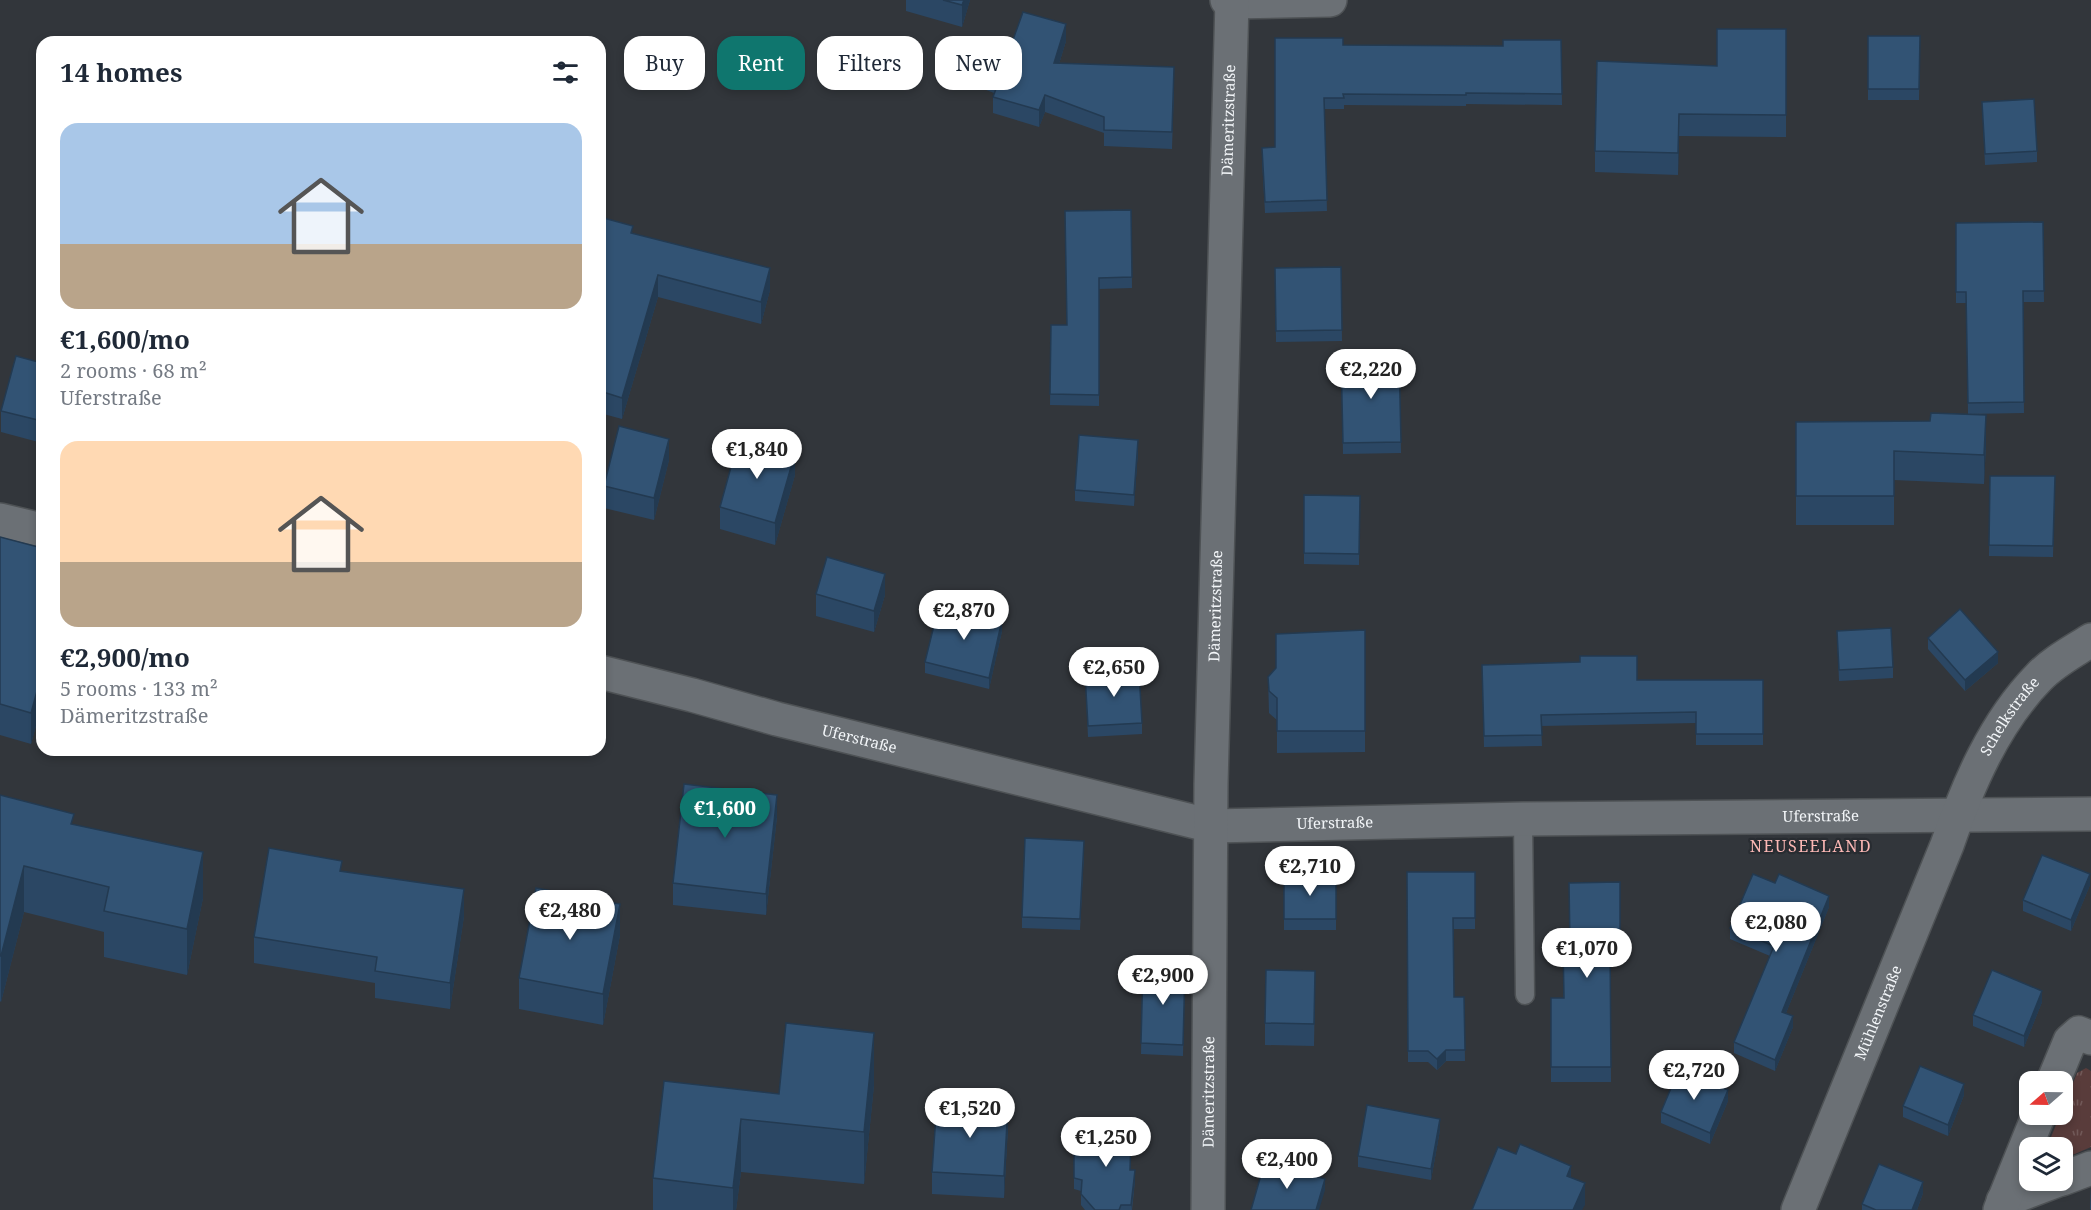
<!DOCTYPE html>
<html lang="en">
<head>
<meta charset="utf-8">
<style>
  body { margin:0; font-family:"Noto Serif",serif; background:#f6f6f7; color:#1f2937; height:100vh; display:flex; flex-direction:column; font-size:22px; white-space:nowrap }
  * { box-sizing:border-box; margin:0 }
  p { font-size:20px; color:#747a83 }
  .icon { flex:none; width:33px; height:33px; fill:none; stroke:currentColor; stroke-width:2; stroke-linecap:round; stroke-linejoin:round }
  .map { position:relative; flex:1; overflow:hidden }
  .drawer { position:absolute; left:36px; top:36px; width:570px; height:720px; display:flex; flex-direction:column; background:#fff; border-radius:18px; box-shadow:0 3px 9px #0003 }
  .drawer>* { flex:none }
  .top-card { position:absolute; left:624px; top:36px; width:570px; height:54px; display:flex; gap:12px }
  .needle { width:39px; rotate:250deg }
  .buttons { position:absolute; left:2019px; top:1071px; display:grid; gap:12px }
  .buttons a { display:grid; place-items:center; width:54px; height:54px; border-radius:12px; background:#fff; box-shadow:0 3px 9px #0003; font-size:30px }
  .price { position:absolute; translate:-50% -51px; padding:0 14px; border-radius:21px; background:#fff; color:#222; font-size:20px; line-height:39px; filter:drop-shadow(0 2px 3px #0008) }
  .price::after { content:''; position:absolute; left:50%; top:36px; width:18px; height:14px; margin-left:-9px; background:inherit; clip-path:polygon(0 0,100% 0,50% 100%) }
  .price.on { background:#0f766e; color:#fff }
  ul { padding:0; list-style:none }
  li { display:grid; align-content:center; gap:12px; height:318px; padding:0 24px }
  li span { display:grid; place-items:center; height:186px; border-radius:18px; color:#555 }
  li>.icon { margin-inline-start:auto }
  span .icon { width:108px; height:108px; fill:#fffc; stroke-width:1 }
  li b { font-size:26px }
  h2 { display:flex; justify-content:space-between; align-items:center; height:72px; padding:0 24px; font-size:26px }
  .chip { padding:0 21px; border-radius:18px; background:#fff; box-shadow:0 3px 9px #0003; font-size:21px; line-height:54px }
  .chip.on { background:#0f766e; color:#fff }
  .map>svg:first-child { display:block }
  .grass { fill:url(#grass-tufts) }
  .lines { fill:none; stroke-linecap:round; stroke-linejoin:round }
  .lane-casing { stroke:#4e5255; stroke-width:21 }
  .street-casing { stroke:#4e5255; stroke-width:36 }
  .lane { stroke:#6b7075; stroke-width:18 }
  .street { stroke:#6b7075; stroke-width:33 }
  .wall { fill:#2b4764 }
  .shaded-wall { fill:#233a51 }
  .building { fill:#325374; stroke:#233a51; stroke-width:1.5 }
  .labels { text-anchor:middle; stroke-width:4.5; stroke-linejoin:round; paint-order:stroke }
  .street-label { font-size:15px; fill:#f2f5f8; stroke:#282c31 }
  .neighbourhood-label { font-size:16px; letter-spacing:1.5px; fill:#fcb8b5; stroke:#282c31 }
</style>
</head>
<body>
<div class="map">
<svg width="2091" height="1210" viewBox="0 0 2091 1210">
  <defs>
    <pattern id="grass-tufts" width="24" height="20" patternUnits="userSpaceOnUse" patternTransform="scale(1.5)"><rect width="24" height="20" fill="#593c3b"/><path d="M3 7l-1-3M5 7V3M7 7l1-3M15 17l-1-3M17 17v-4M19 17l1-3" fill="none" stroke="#715958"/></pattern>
  </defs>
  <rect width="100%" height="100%" fill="#32363b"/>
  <path class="grass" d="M2086 1068 2091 1071V1147L2063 1159 2062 1148 2047 1147 2060 1115 2062 1114 2063 1108 2077 1073Z"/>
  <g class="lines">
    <g class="lane-casing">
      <path id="lane" d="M1523 819 1525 995"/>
    </g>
    <g class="street-casing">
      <g id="street">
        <path d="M1227 0 1232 2 1330 0"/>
        <path d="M0 520 42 530"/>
        <path id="s1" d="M600 672 692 695 777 719 1212 826 1523 819 2091 814"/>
        <path d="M2053 1082 2070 1041 2079 1033 2091 1038"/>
        <path d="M2062 1179 2091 1168"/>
        <path d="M2003 1201 2058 1180"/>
        <path id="s2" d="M1208 1210 1211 784 1232 0"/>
        <path id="s3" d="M1798 1210 1947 845C1968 785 1994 723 2039 677 2053 662 2074 651 2091 640"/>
        <path d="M2000 1210 2039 1114"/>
      </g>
    </g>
    <use href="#lane" class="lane"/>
    <use href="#street" class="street"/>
  </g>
  <g class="wall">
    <path d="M906 0H970L962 27 906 11Z"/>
    <path d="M1786 29V137L1679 136 1678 175 1595 172V151L1717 66Z"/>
    <path d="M1868 36H1920L1919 100H1868Z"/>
    <path d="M1561 40 1562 105 1466 104V106L1344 105V109H1324L1327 211 1265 213 1262 159 1275 147 1343 45 1503 46Z"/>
    <path d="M1066 41 1059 64 1174 83 1172 149 1104 146V133L1045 112 1039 127 993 113V97L994 93 968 83V66L1005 62Z"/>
    <path d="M1982 102 2037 151V162L1985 165Z"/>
    <path d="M1131 210 1132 288 1099 289V406L1050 405 1051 325H1067Z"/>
    <path d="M600 217 633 233 770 290 761 324 658 297 622 419 600 413Z"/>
    <path d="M2043 222 2044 302H2023L2024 413 1968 414 1966 303H1956V223Z"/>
    <path d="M1341 267 1342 341 1276 342 1275 268Z"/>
    <path d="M1399 356 1401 453 1343 454 1341 357Z"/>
    <path d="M42 363V443L1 432V411Z"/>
    <path d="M1796 422 1986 444 1984 484 1894 480V525H1796Z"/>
    <path d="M1138 451 1134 506 1075 501V490Z"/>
    <path d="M669 460 654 520 604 508V486Z"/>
    <path d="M795 475 775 545 720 529V507Z"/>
    <path d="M1990 476H2055L2053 557 1989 556Z"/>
    <path d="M1304 495 1360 496 1359 565 1304 564Z"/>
    <path d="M0 537 42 548V704L31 744 0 735Z"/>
    <path d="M816 594 885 595 874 632 816 616Z"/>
    <path d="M1365 630V752L1277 753V720L1269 713 1268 677Z"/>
    <path d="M1002 631 989 689 925 673V662Z"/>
    <path d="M1837 631 1893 667V678L1839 681Z"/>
    <path d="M1928 638 1998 663 1965 691 1928 649Z"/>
    <path d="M1482 665 1637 680H1763V745H1696V723L1541 726 1542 746 1484 747Z"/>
    <path d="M1085 674 1142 723V734L1088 737Z"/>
    <path d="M0 795 74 825 203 898 187 975 104 957V932L24 912 1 1002 0 1001Z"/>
    <path d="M777 817 766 915 673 905V883Z"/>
    <path d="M1084 852 1080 930 1022 928V917Z"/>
    <path d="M342 872 464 916 450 1009 375 998V983L254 963V937Z"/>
    <path d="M1407 872H1475V929H1454V997H1464L1465 1061H1446L1437 1070 1428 1062H1408Z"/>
    <rect x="1284" y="874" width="52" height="56"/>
    <path d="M1620 882V959L1610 960 1611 1082H1551V998H1563L1570 944Z"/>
    <path d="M2090 885 2071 931 2023 911V900Z"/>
    <path d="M1829 907 1786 1013 1793 1027 1775 1071 1734 1053V1042L1770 956 1730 939V928Z"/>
    <path d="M620 935 603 1025 519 1009V978Z"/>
    <path d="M1143 968 1185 969 1183 1056 1141 1054Z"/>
    <path d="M1315 993 1314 1046 1265 1045V1023Z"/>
    <path d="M2042 1002 2024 1047 1973 1026V1015Z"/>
    <path d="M874 1085 864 1184 741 1172 736 1210H653V1178L779 1094Z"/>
    <path d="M1964 1095 1948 1136 1903 1117V1106Z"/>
    <path d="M1728 1101 1710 1144 1661 1123V1112Z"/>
    <path d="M1008 1127 1004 1198 932 1194V1172Z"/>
    <path d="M1440 1130 1431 1180 1358 1167V1156Z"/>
    <path d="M1126 1138 1131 1150 1130 1170 1135 1181 1132 1210H1085L1081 1205V1191L1074 1189V1150Z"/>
    <path d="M2091 1187V1210L2090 1209Z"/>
    <path d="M1923 1193 1917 1210H1862V1204Z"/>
  </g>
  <g class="shaded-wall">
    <path d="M964 0H970L962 27V5Z"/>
    <path d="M1066 24V41L1054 80V63Z"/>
    <path d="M1045 95V112L1039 127V110Z"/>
    <path d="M1679 114V136L1678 175V153Z"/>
    <path d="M770 268V290L761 324V302Z"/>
    <path d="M658 275V297L622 419V398Z"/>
    <path d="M1986 415V444L1984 484V455Z"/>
    <path d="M669 439V460L654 520V498Z"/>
    <path d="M1138 440V451L1134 506V495Z"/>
    <path d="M795 453V475L775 545V523Z"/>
    <path d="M885 574V595L874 632V611Z"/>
    <path d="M1002 620V631L989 689V678Z"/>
    <path d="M1998 652V663L1965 691V680Z"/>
    <path d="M42 673V704L31 744V713Z"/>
    <path d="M777 795V817L766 915V894Z"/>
    <path d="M203 852V898L187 975V929Z"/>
    <path d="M24 866V912L1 1002V956Z"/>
    <path d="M2090 874V885L2071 931V920Z"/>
    <path d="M464 889V916L450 1009V983Z"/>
    <path d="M1829 896V907L1782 1023V1012Z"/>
    <path d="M620 904V935L603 1025V994Z"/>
    <path d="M2042 991V1002L2024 1047V1036Z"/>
    <path d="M1793 1016V1027L1775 1071V1060Z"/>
    <path d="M874 1033V1085L864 1184V1132Z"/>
    <path d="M1446 1050V1061L1437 1070V1059Z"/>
    <path d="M1964 1084V1095L1948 1136V1125Z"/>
    <path d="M1728 1090V1101L1710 1144V1133Z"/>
    <path d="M1008 1105V1127L1004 1198V1176Z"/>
    <path d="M741 1119V1172L736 1210H733V1188Z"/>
    <path d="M1440 1119V1130L1431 1180V1169Z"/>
    <path d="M1571 1166V1187L1567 1176Z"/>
    <path d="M1135 1170V1181L1131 1210V1205Z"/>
    <path d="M1325 1179V1190L1319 1210H1316Z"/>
    <path d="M1923 1182V1193L1917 1210H1912Z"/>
    <path d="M1585 1183V1205L1582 1210H1573Z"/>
  </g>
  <g class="building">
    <path d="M943 0H964L962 5Z"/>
    <path d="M1023 12 1066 24 1054 63 1174 67 1172 132 1104 130V117L1045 95 1039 110 993 97 1000 78 968 66 969 61 1005 62Z"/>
    <path d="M1717 29H1786V115L1679 114 1678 153 1595 151 1597 61 1717 66Z"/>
    <path d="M1868 36H1920L1919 89H1868Z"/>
    <path d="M1275 38H1343V45L1503 46V40H1561L1562 94 1466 93V95L1343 94 1344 98H1324L1327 200 1265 202 1262 148 1275 147Z"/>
    <path d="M2034 99 2037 151 1985 154 1982 102Z"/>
    <path d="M1131 210 1132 277 1099 278V395L1050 394 1051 325H1067L1065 211Z"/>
    <path d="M600 217 633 226 631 233 770 268 761 302 658 275 622 398 600 391V285L603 273 600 272Z"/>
    <path d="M2043 222 2044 291H2023L2024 402 1968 403 1966 292H1956V223Z"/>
    <path d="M1341 267 1342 330 1276 331 1275 268Z"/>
    <path d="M16 356 42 363V421L1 411Z"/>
    <path d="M1399 356 1401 442 1343 443 1341 357Z"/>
    <path d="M1931 413 1986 415 1984 455 1894 451V496H1796V422L1930 421Z"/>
    <path d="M619 426 669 439 654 498 604 486Z"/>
    <path d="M1079 435 1138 440 1134 495 1075 490Z"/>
    <path d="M739 438 795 453 775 523 720 507Z"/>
    <path d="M1990 476H2055L2053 546 1989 545Z"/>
    <path d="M1304 495 1360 496 1359 554 1304 553Z"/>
    <path d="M0 537 42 548V673L31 713 0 704Z"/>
    <path d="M827 557 885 574 874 611 816 594Z"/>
    <path d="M939 605 1002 620 989 678 925 662Z"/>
    <path d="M1960 609 1998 652 1965 680 1928 638Z"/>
    <path d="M1891 628 1893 667 1839 670 1837 631Z"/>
    <path d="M1365 630V731H1277V698L1269 691 1268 677 1276 668V634Z"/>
    <path d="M1580 656H1637V680H1763V734H1696V712L1541 715 1542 735 1484 736 1482 665 1580 662Z"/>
    <path d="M1139 671 1142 723 1088 726 1085 674Z"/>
    <path d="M684 784 777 795 766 894 673 883Z"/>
    <path d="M0 795 74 814 71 824 203 852 187 929 104 911 109 887 24 866 1 956H0Z"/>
    <path d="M1025 838 1084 841 1080 919 1022 917Z"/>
    <path d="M269 848 342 861 340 871 464 889 450 983 375 971 377 957 254 937Z"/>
    <path d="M2042 855 2090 874 2071 920 2023 900Z"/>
    <path d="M1407 872H1475V918H1453L1454 997H1464L1465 1050H1446L1437 1059 1428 1051H1408Z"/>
    <rect x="1284" y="874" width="52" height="45"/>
    <path d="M1753 874 1775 883 1779 874 1829 896 1782 1012 1793 1016 1775 1060 1734 1042 1774 946 1730 928Z"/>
    <path d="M1620 882V944H1610L1611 1067H1551V998H1564L1563 945 1570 944 1569 883Z"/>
    <path d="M536 888 620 904 603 994 519 978Z"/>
    <path d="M1143 968 1185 969 1183 1045 1141 1043Z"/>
    <path d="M1266 970 1315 971 1314 1024 1265 1023Z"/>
    <path d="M1992 970 2042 991 2024 1036 1973 1015Z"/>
    <path d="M786 1023 874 1033 864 1132 741 1119 733 1188 653 1178 664 1081 779 1094Z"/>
    <path d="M1920 1066 1964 1084 1948 1125 1903 1106Z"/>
    <path d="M1679 1069 1728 1090 1710 1133 1661 1112Z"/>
    <path d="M937 1101 1008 1105 1004 1176 932 1172Z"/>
    <path d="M1367 1105 1440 1119 1431 1169 1358 1156Z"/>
    <path d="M1126 1126 1125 1138 1131 1139 1130 1170H1135L1131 1205H1121L1119 1210H1095L1081 1194 1082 1180 1074 1178V1150L1086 1148 1088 1127Z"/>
    <path d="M1520 1144 1571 1166 1567 1176 1585 1183 1573 1210H1472L1498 1147 1516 1154Z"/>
    <path d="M1265 1161 1325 1179 1316 1210H1251Z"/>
    <path d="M1879 1164 1923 1182 1912 1210H1876L1862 1204Z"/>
  </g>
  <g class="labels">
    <g class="street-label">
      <text dy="5" stroke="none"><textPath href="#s2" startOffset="1090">Dämeritzstraße</textPath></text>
      <text dy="5" stroke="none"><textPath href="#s2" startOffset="604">Dämeritzstraße</textPath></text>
      <text dy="5" stroke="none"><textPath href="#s3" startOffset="538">Schelkstraße</textPath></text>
      <text dy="5" stroke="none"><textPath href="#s1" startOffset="268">Uferstraße</textPath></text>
      <text dy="5" stroke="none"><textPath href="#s1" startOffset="1240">Uferstraße</textPath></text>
      <text dy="5" stroke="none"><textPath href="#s1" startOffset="754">Uferstraße</textPath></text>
      <text dy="5" stroke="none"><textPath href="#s3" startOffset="213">Mühlenstraße</textPath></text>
      <text dy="5" stroke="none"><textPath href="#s2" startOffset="118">Dämeritzstraße</textPath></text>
    </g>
    <g class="neighbourhood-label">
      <text x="1811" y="852">NEUSEELAND</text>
    </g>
  </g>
</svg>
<div class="buttons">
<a><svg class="needle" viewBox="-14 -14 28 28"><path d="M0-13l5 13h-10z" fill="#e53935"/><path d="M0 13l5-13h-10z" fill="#747a83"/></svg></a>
<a><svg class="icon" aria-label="layers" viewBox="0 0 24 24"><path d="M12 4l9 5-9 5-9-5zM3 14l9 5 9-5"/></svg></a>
</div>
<b class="price" style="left:1371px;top:400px">€2,220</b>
<b class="price" style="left:757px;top:480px">€1,840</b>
<b class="price" style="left:964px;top:641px">€2,870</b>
<b class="price" style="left:1114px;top:698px">€2,650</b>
<b class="price on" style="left:725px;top:839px">€1,600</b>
<b class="price" style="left:1310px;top:897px">€2,710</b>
<b class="price" style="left:570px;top:941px">€2,480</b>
<b class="price" style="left:1776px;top:953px">€2,080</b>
<b class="price" style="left:1587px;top:979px">€1,070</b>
<b class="price" style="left:1163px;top:1006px">€2,900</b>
<b class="price" style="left:1694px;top:1101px">€2,720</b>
<b class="price" style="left:970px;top:1139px">€1,520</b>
<b class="price" style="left:1106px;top:1168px">€1,250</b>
<b class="price" style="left:1287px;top:1190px">€2,400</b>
<div class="top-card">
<a class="chip">Buy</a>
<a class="chip on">Rent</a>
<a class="chip">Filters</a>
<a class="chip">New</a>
</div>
<section class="drawer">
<h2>14 homes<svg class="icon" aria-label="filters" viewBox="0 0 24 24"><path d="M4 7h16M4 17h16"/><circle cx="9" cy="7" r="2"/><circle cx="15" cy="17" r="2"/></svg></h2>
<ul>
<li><span style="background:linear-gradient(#a9c7e8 65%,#b9a48a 0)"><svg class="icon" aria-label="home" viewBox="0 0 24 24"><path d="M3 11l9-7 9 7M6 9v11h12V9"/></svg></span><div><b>€1,600/mo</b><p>2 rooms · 68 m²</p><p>Uferstraße</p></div></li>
<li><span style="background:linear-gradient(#ffd9b3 65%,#b9a48a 0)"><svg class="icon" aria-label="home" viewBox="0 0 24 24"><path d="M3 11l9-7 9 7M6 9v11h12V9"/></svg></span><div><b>€2,900/mo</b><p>5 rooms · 133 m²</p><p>Dämeritzstraße</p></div></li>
</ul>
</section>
</div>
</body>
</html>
